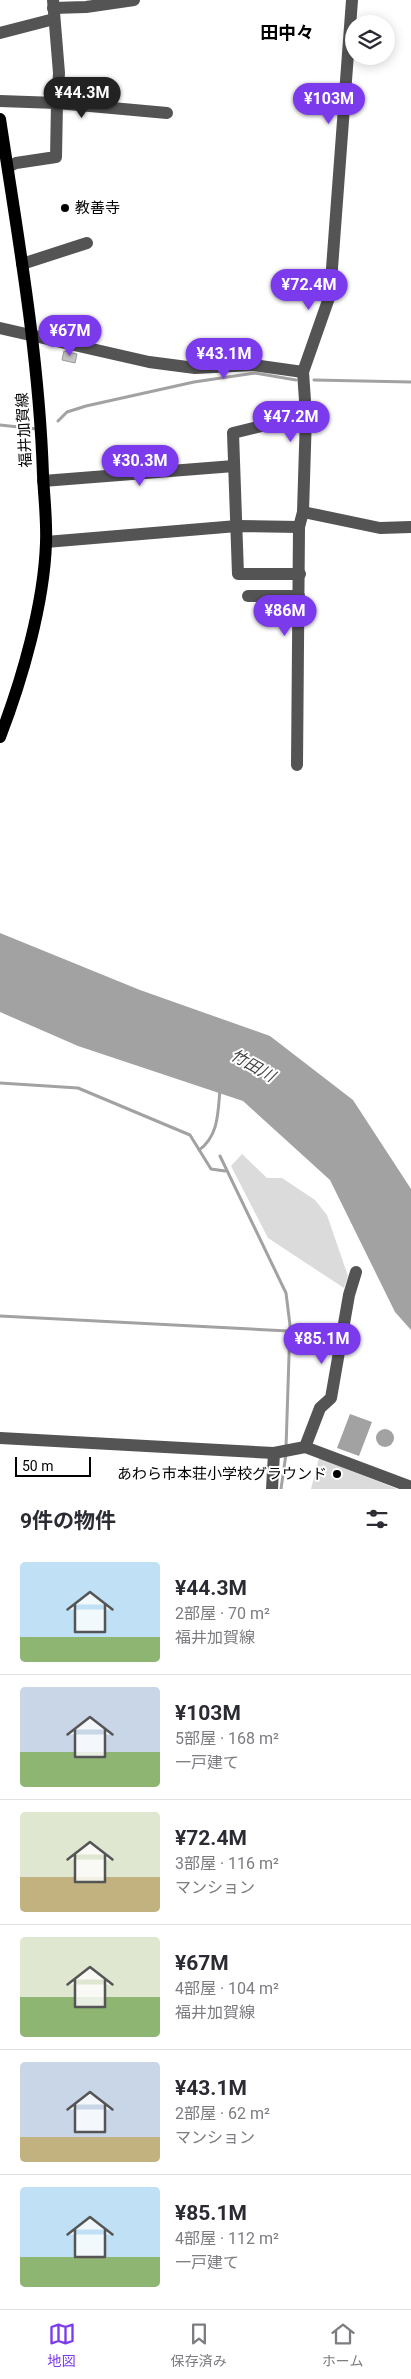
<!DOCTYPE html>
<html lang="ja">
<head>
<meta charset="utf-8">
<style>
  body { margin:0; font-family:Roboto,"Noto Sans JP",sans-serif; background:#f2f2f3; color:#2b2b33; height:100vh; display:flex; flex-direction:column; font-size:19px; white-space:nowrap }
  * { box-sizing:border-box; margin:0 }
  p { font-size:16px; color:#7c7c81 }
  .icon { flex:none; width:28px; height:28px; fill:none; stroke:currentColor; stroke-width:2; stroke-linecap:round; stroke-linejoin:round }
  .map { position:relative; height:1489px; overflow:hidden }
  .side { display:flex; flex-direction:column; background:#fff; flex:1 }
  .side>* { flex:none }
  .buttons { position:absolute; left:345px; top:15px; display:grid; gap:10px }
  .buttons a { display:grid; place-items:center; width:50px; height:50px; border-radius:50%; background:#fff; box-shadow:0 2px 12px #0003; font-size:25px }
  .scale { position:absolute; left:15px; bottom:12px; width:76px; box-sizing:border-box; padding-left:5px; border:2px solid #000; border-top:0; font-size:14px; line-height:18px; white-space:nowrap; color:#000; -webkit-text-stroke:4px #fff; paint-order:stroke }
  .price { position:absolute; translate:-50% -42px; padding:0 11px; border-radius:18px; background:#7c3aed; color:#fff; font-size:16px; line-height:32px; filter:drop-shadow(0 1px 2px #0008) }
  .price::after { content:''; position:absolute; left:50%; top:30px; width:15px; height:11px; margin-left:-8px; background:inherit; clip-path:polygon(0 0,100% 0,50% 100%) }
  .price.selected { background:#222; color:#fff }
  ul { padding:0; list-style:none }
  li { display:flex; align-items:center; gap:15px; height:125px; padding:0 20px }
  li+li { border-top:1px solid #e1e1e2 }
  li span { display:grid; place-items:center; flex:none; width:140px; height:100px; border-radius:5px; color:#555 }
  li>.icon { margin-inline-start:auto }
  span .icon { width:60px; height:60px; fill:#fffc; stroke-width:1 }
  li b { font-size:21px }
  h2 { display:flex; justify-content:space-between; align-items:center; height:60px; padding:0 20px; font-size:21px }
  .tabs { display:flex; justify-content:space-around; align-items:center; height:70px; border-top:1px solid #e1e1e2; background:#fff; font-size:14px; color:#7c7c81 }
  .tabs a { display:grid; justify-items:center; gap:2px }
  .tabs .selected { color:#7c3aed }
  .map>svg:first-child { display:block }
  .green { fill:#dbdbdb }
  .water { fill:#a2a2a2 }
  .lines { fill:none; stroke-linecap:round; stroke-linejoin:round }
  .stream { stroke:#a2a2a2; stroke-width:3 }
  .building { fill:#c4c4c4; stroke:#989898 }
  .minor { stroke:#545454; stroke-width:12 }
  .major { stroke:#000; stroke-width:12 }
  .poi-dot { fill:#000; stroke:#fff; stroke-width:2 }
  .labels { text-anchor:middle; stroke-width:4; stroke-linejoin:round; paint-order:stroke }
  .poi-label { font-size:15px; fill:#000; stroke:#fff; text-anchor:start }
  .street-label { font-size:15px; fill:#000; stroke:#fff }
  .water-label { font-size:16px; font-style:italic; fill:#434343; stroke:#fff }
  .quarter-label { font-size:18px; font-weight:bold; fill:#000; stroke:#fff }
</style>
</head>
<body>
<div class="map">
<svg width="411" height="1489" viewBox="0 0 411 1489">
  <rect width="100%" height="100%" fill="#fff"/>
  <g class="green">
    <path d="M242 1154 267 1178H282L315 1200 327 1215 348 1276 344 1288 268 1238 231 1166Z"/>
    <path d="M319 1458 397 1489H311Z"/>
  </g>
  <g class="water">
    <path d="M0 933 140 990 270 1036 353 1100 411 1189V1330L395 1312 330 1180 243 1101 78 1046 0 1012Z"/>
    <path d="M350 1414 372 1422 359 1456 337 1448Z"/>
    <circle cx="385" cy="1438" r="9"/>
  </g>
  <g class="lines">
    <g class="stream">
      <path d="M314 380 411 382"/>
      <path d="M58 421 67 412 86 406 194 382 255 373 296 380"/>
      <path d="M0 425 37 429"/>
      <path d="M0 1083 78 1088 190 1135 211 1169 225 1171"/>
      <path d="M199 1150C219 1136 218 1111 220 1089"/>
      <path d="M220 1156 286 1293 290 1325 286 1448"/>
      <path d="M0 1316 288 1331"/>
      <path d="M281 1489 286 1454"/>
    </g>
  </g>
  <path class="building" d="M64 351 77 354 75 363 62 360Z"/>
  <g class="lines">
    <g class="minor">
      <path d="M53 8 86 7 134 0"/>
      <path d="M0 33 54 19"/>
      <path d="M0 101 57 103 167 113"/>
      <path d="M8 167 16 163 56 157 57 103 59 73 53 0"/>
      <path d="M22 264 87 243"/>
      <path d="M0 328 149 362 195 368 253 365 303 372"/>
      <path d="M43 481 234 466"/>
      <path d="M303 512 380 528 411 527"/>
      <path d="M46 542 237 526 299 527"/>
      <path d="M300 574H238L233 433 306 415"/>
      <path d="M248 596H299"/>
      <path d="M297 765 299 527 303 512 306 415 303 372 330 295 352 0"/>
      <path d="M0 1438 274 1453 272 1489"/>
      <path d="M305 1447 411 1487"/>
      <path d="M274 1453 305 1447 320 1408 331 1398 349 1295 356 1272"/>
    </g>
    <path class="major" d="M0 119C18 237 39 355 43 475 44 497 47 520 46 543 44 604 22 680 0 737"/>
  </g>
  <g class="poi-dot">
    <circle cx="65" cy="208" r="5"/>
    <circle cx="337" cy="1474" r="5"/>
  </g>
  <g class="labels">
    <g class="poi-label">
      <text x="75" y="213">教善寺</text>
      <text x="327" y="1479" text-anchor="end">あわら市本荘小学校グラウンド</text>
    </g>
    <g class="street-label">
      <text transform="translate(24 430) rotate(-93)" y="5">福井加賀線</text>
    </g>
    <g class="water-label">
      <text transform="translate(253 1065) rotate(30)" y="6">竹田川</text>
    </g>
    <g class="quarter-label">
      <text x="287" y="39">田中々</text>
    </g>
  </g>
</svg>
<div class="buttons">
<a><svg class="icon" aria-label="layers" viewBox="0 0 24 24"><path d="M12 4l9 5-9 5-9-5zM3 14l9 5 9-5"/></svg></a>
</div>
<div class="scale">50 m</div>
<b class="price selected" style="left:82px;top:119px">¥44.3M</b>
<b class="price" style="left:329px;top:125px">¥103M</b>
<b class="price" style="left:309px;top:311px">¥72.4M</b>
<b class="price" style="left:70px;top:357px">¥67M</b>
<b class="price" style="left:224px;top:380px">¥43.1M</b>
<b class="price" style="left:291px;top:443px">¥47.2M</b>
<b class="price" style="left:140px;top:487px">¥30.3M</b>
<b class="price" style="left:285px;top:637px">¥86M</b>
<b class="price" style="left:322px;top:1365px">¥85.1M</b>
</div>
<section class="side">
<h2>9件の物件<svg class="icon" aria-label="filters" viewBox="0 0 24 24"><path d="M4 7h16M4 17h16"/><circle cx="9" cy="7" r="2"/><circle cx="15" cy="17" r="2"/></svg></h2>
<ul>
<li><span style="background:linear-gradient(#bfe0f5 75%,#8fb573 0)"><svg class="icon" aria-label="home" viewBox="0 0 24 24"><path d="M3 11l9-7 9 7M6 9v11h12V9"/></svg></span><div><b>¥44.3M</b><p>2部屋 · 70 m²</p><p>福井加賀線</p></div></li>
<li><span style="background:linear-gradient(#c9d6e8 65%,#8fb573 0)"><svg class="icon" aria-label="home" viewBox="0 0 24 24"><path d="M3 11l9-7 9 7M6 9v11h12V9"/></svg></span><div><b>¥103M</b><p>5部屋 · 168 m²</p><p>一戸建て</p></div></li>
<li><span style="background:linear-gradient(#dfe7d0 65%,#c2b280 0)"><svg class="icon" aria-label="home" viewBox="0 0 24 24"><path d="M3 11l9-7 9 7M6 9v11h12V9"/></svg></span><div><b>¥72.4M</b><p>3部屋 · 116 m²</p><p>マンション</p></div></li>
<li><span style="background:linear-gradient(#dfe7d0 60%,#8fb573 0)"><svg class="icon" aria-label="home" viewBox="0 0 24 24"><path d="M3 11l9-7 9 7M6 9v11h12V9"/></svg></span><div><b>¥67M</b><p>4部屋 · 104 m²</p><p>福井加賀線</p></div></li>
<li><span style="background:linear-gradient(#c9d6e8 75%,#c2b280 0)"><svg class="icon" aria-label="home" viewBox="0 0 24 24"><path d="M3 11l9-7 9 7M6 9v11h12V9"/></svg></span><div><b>¥43.1M</b><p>2部屋 · 62 m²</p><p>マンション</p></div></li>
<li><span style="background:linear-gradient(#bfe0f5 70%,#8fb573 0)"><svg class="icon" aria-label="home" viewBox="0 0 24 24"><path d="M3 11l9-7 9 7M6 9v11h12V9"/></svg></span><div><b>¥85.1M</b><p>4部屋 · 112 m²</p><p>一戸建て</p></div></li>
</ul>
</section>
<nav class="tabs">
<a class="selected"><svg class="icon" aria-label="map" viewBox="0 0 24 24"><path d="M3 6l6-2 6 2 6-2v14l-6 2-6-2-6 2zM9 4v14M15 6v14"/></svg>地図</a>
<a><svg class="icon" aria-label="saved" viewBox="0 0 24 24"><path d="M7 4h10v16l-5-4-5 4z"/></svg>保存済み</a>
<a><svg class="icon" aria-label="home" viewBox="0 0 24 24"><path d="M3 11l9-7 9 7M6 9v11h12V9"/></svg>ホーム</a>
</nav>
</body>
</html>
